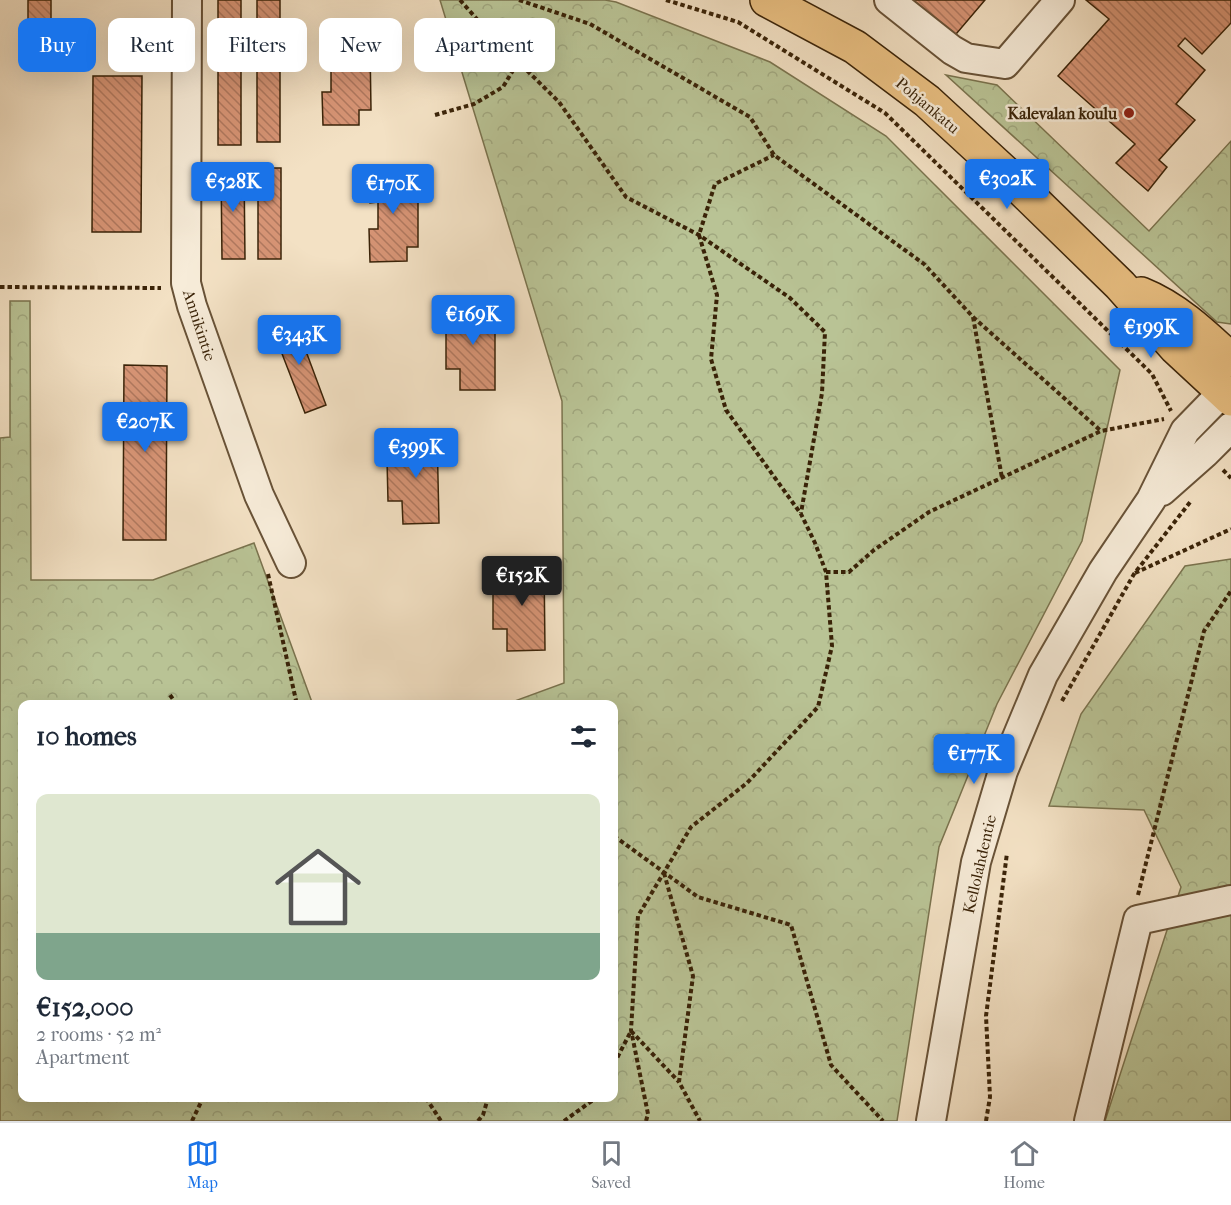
<!DOCTYPE html>
<html lang="en">
<head>
<meta charset="utf-8">
<style>
  body { margin:0; font-family:"IM FELL French Canon",serif; background:#f6f6f7; color:#1f2937; height:100vh; display:flex; flex-direction:column; font-size:22px; white-space:nowrap }
  * { box-sizing:border-box; margin:0 }
  p { font-size:20px; color:#747a83 }
  .icon { flex:none; width:33px; height:33px; fill:none; stroke:currentColor; stroke-width:2; stroke-linecap:round; stroke-linejoin:round }
  .map { position:relative; flex:1; overflow:hidden }
  .details { position:absolute; left:18px; top:700px; width:600px; height:402px; display:flex; flex-direction:column; background:#fff; border-radius:12px; box-shadow:0 6px 24px #0002 }
  .details>* { flex:none }
  .top-card { position:absolute; left:18px; top:18px; width:600px; height:54px; display:flex; gap:12px }
  .price { position:absolute; translate:-50% -51px; padding:0 14px; border-radius:6px; background:#1a73e8; color:#fff; font-size:20px; line-height:39px; filter:drop-shadow(0 2px 3px #0008) }
  .price::after { content:''; position:absolute; left:50%; top:36px; width:18px; height:14px; margin-left:-9px; background:inherit; clip-path:polygon(0 0,100% 0,50% 100%) }
  .price.selected { background:#222; color:#fff }
  ul { padding:0; list-style:none }
  li { display:grid; align-content:center; gap:12px; height:318px; padding:0 18px }
  li+li { border-top:2px solid #e0e1e3 }
  li span { display:grid; place-items:center; height:186px; border-radius:12px; color:#555 }
  li>.icon { margin-inline-start:auto }
  span .icon { width:108px; height:108px; fill:#fffc; stroke-width:1 }
  li b { font-size:26px }
  h2 { display:flex; justify-content:space-between; align-items:center; height:72px; padding:0 18px; font-size:26px }
  .pill { padding:0 21px; border-radius:12px; background:#fff; box-shadow:0 6px 24px #0002; font-size:21px; line-height:54px }
  .pill.selected { background:#1a73e8; color:#fff }
  .tab-bar { display:flex; justify-content:space-around; align-items:center; height:84px; border-top:2px solid #e0e1e3; background:#fff; font-size:16px; color:#747a83 }
  .tab-bar a { display:grid; justify-items:center; gap:3px }
  .tab-bar .selected { color:#1a73e8 }
  .map>svg:first-child { display:block }
  .forest { fill:url(#forest-crowns); stroke:#7a734e; stroke-width:1.5 }
  .building { fill:url(#building-back-hatch); stroke:#3a2308; stroke-width:1.5 }
  .lines { fill:none; stroke-linecap:round; stroke-linejoin:round }
  .minor-casing { stroke:#685237; stroke-width:32 }
  .major-casing { stroke:#3a2308; stroke-width:36 }
  .path { stroke:#3a2308; stroke-width:4; stroke-dasharray:4.5 3; stroke-linecap:butt }
  .minor { stroke:#f7ecd9; stroke-width:28 }
  .major { stroke:#eac082; stroke-width:33 }
  .poi-dot { fill:#8f2418; stroke:#f7ecd9; stroke-width:2 }
  .labels { text-anchor:middle; stroke-width:5; stroke-linejoin:round; paint-order:stroke }
  .street-label { font-size:16px; fill:#3a2308; stroke:#f7ecd9 }
  .poi-label { font-size:16px; font-weight:bold; fill:#3a2308; stroke:#f7ecd9; text-anchor:end }
</style>
</head>
<body>
<div class="map">
<svg width="1231" height="1121" viewBox="0 0 1231 1121">
  <defs>
    <pattern id="forest-crowns" width="20" height="18" patternUnits="userSpaceOnUse" patternTransform="scale(1.5)"><rect width="20" height="18" fill="#b9c395"/><path d="M2 6a3 3 0 1 1 6 0M12 15a3 3 0 1 1 6 0" fill="none" stroke="#a0a77f"/></pattern>
    <pattern id="building-back-hatch" width="6" height="6" patternUnits="userSpaceOnUse" patternTransform="scale(1.5)"><rect width="6" height="6" fill="#d69475"/><path d="M-1 5l2 2M0 0l6 6M5-1l2 2" fill="none" stroke="#af785e"/></pattern>
  </defs>
  <rect width="100%" height="100%" fill="#f3e1c4"/>
  <filter id="stains"><feTurbulence type="fractalNoise" baseFrequency=".00333" numOctaves="4"/><feColorMatrix values="0 0 0 0 .2 0 0 0 0 .09 0 0 0 0 .02 0 0 0 .5 -.17"/></filter>
  <radialGradient id="worn" r=".72"><stop offset=".6" stop-color="#630" stop-opacity="0"/><stop offset="1" stop-color="#630" stop-opacity=".3"/></radialGradient>
  <g class="forest">
    <path d="M440 0H605L616 2 770 62 886 136 1120 370 1082 541 997 704 939 847 897 1121H0V438L10 437V301H30L31 580H153L254 543 313 705H22V1098H614V705H504L564 683 562 401Z"/>
    <path d="M946 75 997 85 1149 231 1231 141V324L1217 322Z"/>
    <path d="M1231 559V1121H1105L1181 887 1144 810 1049 806 1081 714 1185 566Z"/>
  </g>
  <g class="building">
    <path d="M28 0H51V61L28 62Z"/>
    <rect x="218" y="0" width="23" height="145"/>
    <rect x="257" y="0" width="23" height="142"/>
    <path d="M906 0H985L951 40Z"/>
    <path d="M1086 0H1231V23L1202 54 1185 38 1178 46 1205 70 1176 104 1195 120 1159 160 1167 167 1148 191 1116 163 1135 144 1058 76 1109 19Z"/>
    <path d="M322 31H360V45H370L371 110H359V125H323L322 92H331V65H322Z"/>
    <path d="M93 76H142L141 232H92Z"/>
    <path d="M221 167H244L245 259H222Z"/>
    <rect x="258" y="168" width="23" height="91"/>
    <path d="M369 168H407V184H418V247H407V261L370 262 369 229H378V202L370 203Z"/>
    <path d="M460 302H495V390H460V369H446V323H460Z"/>
    <path d="M294 319 326 405 305 413 272 328Z"/>
    <path d="M124 365 167 366 166 540H123Z"/>
    <path d="M437 433 439 523 403 524 402 501H388L387 460 404 459 403 434Z"/>
    <path d="M508 562H544L545 650 507 651V629H493V584H508Z"/>
  </g>
  <g class="lines">
    <g class="minor-casing">
      <g id="minor">
        <path d="M187 0 186 283 192 306 259 495 291 563"/>
        <path d="M889 0 952 50 966 58 1005 64 1060 0"/>
        <path d="M1162 491 1205 453 1231 427"/>
        <path d="M931 1121 976 862 1003 771 1043 675 1103 571 1151 500 1185 431 1223 392"/>
        <path d="M1089 1121 1138 920 1231 900"/>
      </g>
    </g>
    <g class="major-casing">
      <g id="major">
        <path d="M767 0 855 47 927 101 1003 171 1120 285 1176 348 1231 399"/>
        <path d="M1141 294C1176 308 1204 335 1231 360"/>
      </g>
    </g>
    <g class="path">
      <path d="M460 0 491 35 559 102 626 197 699 235 790 298 825 332 822 393 801 513"/>
      <path d="M519 0 590 24 750 117 774 155 924 264 973 317 1002 478"/>
      <path d="M666 0 738 22 885 113 1152 374 1171 411"/>
      <path d="M435 115 474 104 503 87 518 62"/>
      <path d="M0 287 161 288"/>
      <path d="M973 317 1101 431"/>
      <path d="M1223 470 1231 478"/>
      <path d="M826 572H849L874 550 929 512 1101 431 1164 419"/>
      <path d="M1135 573 1231 529"/>
      <path d="M268 574 297 705"/>
      <path d="M170 695 177 705"/>
      <path d="M1062 701 1134 574 1191 501"/>
      <path d="M614 836 698 897 791 925 831 1065 883 1121"/>
      <path d="M664 873 693 976 679 1082 700 1121"/>
      <path d="M1138 895 1204 631 1231 591"/>
      <path d="M631 1031 679 1082"/>
      <path d="M614 1064 631 1031"/>
      <path d="M426 1098 441 1121"/>
      <path d="M192 1121 203 1098"/>
      <path d="M478 1121 483 1115 488 1098"/>
      <path d="M564 1121 596 1098"/>
      <path d="M646 1121 648 1114 631 1030 638 916 691 827 747 783 818 707 832 646 826 572 815 543 801 514 726 410 711 359 717 295 699 235 715 184 774 155"/>
      <path d="M986 1121 990 1097 986 1016 1007 853"/>
    </g>
    <use href="#minor" class="minor"/>
    <use href="#major" class="major"/>
  </g>
  <circle class="poi-dot" cx="1129" cy="113" r="6"/>
  <g class="labels">
    <g class="street-label">
      <text transform="translate(928 105) rotate(40)" y="6">Pohjankatu</text>
      <text transform="translate(200 325) rotate(72)" y="6">Annikintie</text>
      <text transform="translate(979 864) rotate(-77)" y="6">Kellolahdentie</text>
    </g>
    <g class="poi-label">
      <text x="1117" y="119">Kalevalan koulu</text>
    </g>
  </g>
  <rect width="100%" height="100%" filter="url(#stains)"/>
  <rect width="100%" height="100%" fill="url(#worn)"/>
</svg>
<b class="price" style="left:1007px;top:210px">€302K</b>
<b class="price" style="left:233px;top:213px">€528K</b>
<b class="price" style="left:393px;top:215px">€170K</b>
<b class="price" style="left:473px;top:346px">€169K</b>
<b class="price" style="left:1151px;top:359px">€199K</b>
<b class="price" style="left:299px;top:366px">€343K</b>
<b class="price" style="left:145px;top:453px">€207K</b>
<b class="price" style="left:416px;top:479px">€399K</b>
<b class="price selected" style="left:522px;top:607px">€152K</b>
<b class="price" style="left:974px;top:785px">€177K</b>
<div class="top-card">
<a class="pill selected">Buy</a>
<a class="pill">Rent</a>
<a class="pill">Filters</a>
<a class="pill">New</a>
<a class="pill">Apartment</a>
</div>
<section class="details">
<h2>10 homes<svg class="icon" aria-label="filters" viewBox="0 0 24 24"><path d="M4 7h16M4 17h16"/><circle cx="9" cy="7" r="2"/><circle cx="15" cy="17" r="2"/></svg></h2>
<ul>
<li><span style="background:linear-gradient(#dfe7d0 75%,#7fa58c 0)"><svg class="icon" aria-label="home" viewBox="0 0 24 24"><path d="M3 11l9-7 9 7M6 9v11h12V9"/></svg></span><div><b>€152,000</b><p>2 rooms · 52 m²</p><p>Apartment</p></div></li>
</ul>
</section>
</div>
<nav class="tab-bar">
<a class="selected"><svg class="icon" aria-label="map" viewBox="0 0 24 24"><path d="M3 6l6-2 6 2 6-2v14l-6 2-6-2-6 2zM9 4v14M15 6v14"/></svg>Map</a>
<a><svg class="icon" aria-label="saved" viewBox="0 0 24 24"><path d="M7 4h10v16l-5-4-5 4z"/></svg>Saved</a>
<a><svg class="icon" aria-label="home" viewBox="0 0 24 24"><path d="M3 11l9-7 9 7M6 9v11h12V9"/></svg>Home</a>
</nav>
</body>
</html>
